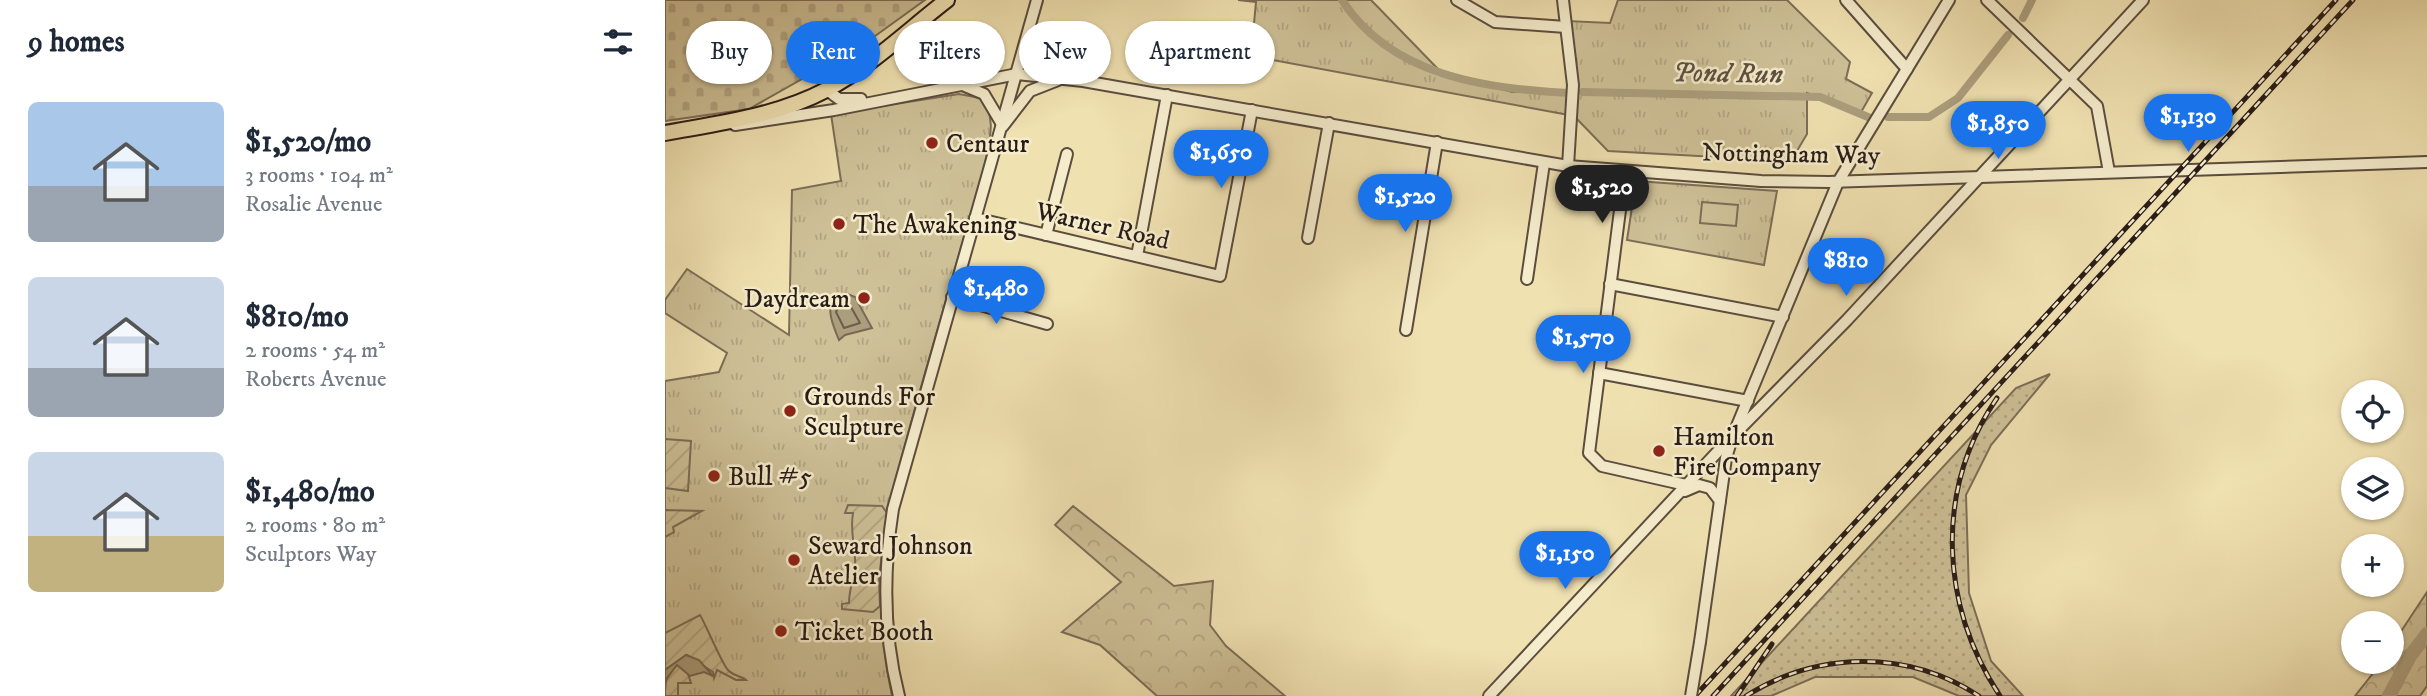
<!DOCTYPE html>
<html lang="en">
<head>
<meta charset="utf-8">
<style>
  body { margin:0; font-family:"IM FELL DW Pica",serif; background:#f2f2f3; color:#1f2937; height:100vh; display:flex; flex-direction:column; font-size:26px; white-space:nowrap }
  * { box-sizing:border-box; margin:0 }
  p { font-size:23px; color:#747a83 }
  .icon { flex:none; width:38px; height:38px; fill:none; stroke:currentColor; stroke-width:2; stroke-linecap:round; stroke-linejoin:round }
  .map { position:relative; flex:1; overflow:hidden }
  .side { display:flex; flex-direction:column; background:#fff; width:665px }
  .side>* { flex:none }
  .hud { position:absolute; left:21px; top:21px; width:665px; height:63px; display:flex; gap:14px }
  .tools { position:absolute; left:1676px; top:380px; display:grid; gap:14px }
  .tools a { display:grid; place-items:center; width:63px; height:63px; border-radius:50%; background:#fff; box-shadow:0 2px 5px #0004; font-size:35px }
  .price { position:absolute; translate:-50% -60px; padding:0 16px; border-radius:24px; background:#1a73e8; color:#fff; font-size:23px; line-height:46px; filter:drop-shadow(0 2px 4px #0008) }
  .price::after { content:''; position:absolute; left:50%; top:42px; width:21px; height:16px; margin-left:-10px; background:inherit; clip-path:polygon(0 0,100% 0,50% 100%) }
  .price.selected { background:#222; color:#fff }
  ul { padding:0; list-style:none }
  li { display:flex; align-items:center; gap:21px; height:175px; padding:0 28px }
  li span { display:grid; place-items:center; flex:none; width:196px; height:140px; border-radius:10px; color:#555 }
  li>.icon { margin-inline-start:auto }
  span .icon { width:84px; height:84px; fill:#fffc; stroke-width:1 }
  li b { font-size:30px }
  h2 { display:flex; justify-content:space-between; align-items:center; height:84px; padding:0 28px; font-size:30px }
  .tag { padding:0 24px; border-radius:32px; background:#fff; box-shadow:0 2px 5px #0004; font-size:24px; line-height:63px }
  .tag.selected { background:#1a73e8; color:#fff }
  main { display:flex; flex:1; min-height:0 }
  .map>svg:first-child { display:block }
  .grass { fill:url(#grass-dots); stroke:#7c6e57; stroke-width:2 }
  .forest { fill:url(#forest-crowns); stroke:#7c6e57; stroke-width:2 }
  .cemetery { fill:url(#cemetery-stones); stroke:#7c6e57; stroke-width:2 }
  .park { fill:url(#park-tufts); stroke:#7c6e57; stroke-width:2 }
  .garden { fill:url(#garden-furrows); stroke:#7c6e57; stroke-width:2 }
  .pitch { fill:#cec097; stroke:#7c6e57; stroke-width:2 }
  .water { fill:#ac9e7d; stroke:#786a54; stroke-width:2 }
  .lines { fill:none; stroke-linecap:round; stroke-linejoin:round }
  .shore { stroke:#6a5d4a; stroke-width:2 }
  .canal { stroke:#ac9e7d; stroke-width:8 }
  .river { stroke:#ac9e7d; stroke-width:14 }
  .minor-casing { stroke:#5b4d3e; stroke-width:14 }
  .major-casing { stroke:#291c17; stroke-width:18 }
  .minor { stroke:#f5eccc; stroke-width:10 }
  .major { stroke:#f0e1b1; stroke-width:14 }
  .rail-casing { stroke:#291c17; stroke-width:5 }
  .rail { stroke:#f5eccc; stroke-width:2.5; stroke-dasharray:8; stroke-linecap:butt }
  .minor-bridge-casing { stroke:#5b4d3e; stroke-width:14; stroke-linecap:butt }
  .minor-bridge { stroke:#f5eccc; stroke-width:10 }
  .poi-dot { fill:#8f2418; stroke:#f5eccc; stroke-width:2.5 }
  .labels { text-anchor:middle; stroke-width:5; stroke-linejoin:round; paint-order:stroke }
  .poi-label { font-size:26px; fill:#291c17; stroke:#f5eccc; text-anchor:start }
  .street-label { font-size:26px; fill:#291c17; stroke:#f5eccc }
  .water-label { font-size:28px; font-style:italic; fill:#5d5040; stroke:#f5eccc }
</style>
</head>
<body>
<main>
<section class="side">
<h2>9 homes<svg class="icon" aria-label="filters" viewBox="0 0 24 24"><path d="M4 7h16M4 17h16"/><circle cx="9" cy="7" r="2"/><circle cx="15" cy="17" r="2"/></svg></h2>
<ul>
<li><span style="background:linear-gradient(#a9c7e8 60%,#9aa5b1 0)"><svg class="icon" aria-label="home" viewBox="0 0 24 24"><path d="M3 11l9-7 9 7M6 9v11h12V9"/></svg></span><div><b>$1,520/mo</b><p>3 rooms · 104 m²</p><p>Rosalie Avenue</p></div></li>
<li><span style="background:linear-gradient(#c9d6e8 65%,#9aa5b1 0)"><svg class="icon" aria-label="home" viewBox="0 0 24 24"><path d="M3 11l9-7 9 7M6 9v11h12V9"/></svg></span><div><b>$810/mo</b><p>2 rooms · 54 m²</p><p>Roberts Avenue</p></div></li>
<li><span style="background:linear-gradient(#c9d6e8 60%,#c2b280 0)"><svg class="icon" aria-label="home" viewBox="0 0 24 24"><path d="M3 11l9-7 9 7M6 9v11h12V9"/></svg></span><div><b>$1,480/mo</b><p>2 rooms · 80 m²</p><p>Sculptors Way</p></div></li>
</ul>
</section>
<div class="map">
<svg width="1762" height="696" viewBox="0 0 1762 696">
  <defs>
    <pattern id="grass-dots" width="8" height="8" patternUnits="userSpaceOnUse" patternTransform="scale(1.75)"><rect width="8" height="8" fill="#cec097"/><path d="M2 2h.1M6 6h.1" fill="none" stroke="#b1a481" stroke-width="1.8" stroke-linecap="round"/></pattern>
    <pattern id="forest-crowns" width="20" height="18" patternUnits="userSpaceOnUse" patternTransform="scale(1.75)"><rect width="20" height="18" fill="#cec097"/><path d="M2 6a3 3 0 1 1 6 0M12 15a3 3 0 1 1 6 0" fill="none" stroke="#b1a481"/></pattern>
    <pattern id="cemetery-stones" width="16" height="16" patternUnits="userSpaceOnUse" patternTransform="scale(1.75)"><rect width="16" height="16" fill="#cec097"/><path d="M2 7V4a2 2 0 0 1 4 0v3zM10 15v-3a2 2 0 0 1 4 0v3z" fill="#b1a481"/></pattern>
    <pattern id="park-tufts" width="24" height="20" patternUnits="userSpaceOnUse" patternTransform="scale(1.75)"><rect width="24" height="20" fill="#cec097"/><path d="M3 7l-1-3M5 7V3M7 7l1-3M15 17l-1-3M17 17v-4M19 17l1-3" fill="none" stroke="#b1a481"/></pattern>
    <pattern id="garden-furrows" width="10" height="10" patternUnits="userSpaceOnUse" patternTransform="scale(1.75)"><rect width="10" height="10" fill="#cec097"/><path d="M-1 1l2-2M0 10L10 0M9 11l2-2" fill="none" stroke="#b1a481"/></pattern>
  </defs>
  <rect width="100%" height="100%" fill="#f0e1b1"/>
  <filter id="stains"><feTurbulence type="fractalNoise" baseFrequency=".00286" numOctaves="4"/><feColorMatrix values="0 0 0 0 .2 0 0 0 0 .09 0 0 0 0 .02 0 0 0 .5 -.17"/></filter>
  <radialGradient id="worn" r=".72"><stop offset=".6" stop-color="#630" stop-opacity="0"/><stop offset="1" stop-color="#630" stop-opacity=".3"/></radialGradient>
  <path class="grass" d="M1385 374 1326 445 1301 495 1304 593 1326 661 1358 696H1294L1248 677H1150L1106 696H1066L1351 388Z"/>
  <g class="forest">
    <path d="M408 506 509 586 548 581 545 625 561 646 620 696H492L435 645 397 632 456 582 390 525Z"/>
    <path d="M1762 592V686L1755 696H1690L1717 662H1727V645Z"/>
  </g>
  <path class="cemetery" d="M0 0H260L199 44 84 109 0 121Z"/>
  <g class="park">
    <path d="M573 0H706L774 70 847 92 910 90 902 21 945 23 953 0H1122L1185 62 1181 79 1207 93 1195 114 1142 93V134L1126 161 943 151 909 116 586 56 591 2Z"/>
    <path d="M294 94 315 98C334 117 323 145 319 168 299 236 280 305 260 373 227 491 200 572 227 696H0V381L54 372 62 353 0 313V300L22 269 124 335 127 190 176 181 166 114Z"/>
    <path d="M971 181 1112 191 1099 265 962 240Z"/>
  </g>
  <g class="garden">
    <path d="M0 439 26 441 23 491 0 488Z"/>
    <path d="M183 505 217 506 222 513 214 578 215 606 208 612 177 609V604L184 603C184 587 191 573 190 558 189 541 185 530 188 513H180Z"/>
    <path d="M0 510 37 511 8 527 9 532 0 537Z"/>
    <path d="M35 615C41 625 58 666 63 670 68 676 77 676 81 680H71L52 670 49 678 48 672 22 655 0 670V633Z"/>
    <path d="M12 665 22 671 26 683H13V696H0C0 684 1 670 12 665Z"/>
  </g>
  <path class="pitch" d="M1037 202 1073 205 1071 226 1035 223Z"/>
  <g class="water">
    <path d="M180 293 190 297 207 328 180 335 174 340C167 323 156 301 180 293Z"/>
    <path d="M21 655 34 660 48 676 39 672 25 676 12 665 0 681V670Z"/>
  </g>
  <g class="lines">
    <path class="shore" d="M182 300 195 323 179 328 171 312 174 305Z"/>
    <g class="canal">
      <path d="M677 0C726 76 821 89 904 93"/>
      <path d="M1358 18 1367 0"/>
      <path d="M918 92 1155 97 1203 117"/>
      <path d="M1223 117H1264L1293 98 1343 35"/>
    </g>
    <path class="river" d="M1724 696 1745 656 1762 634"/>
    <g class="minor-casing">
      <g id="minor">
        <path d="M792 0 830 22 901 27"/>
        <path d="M898 0 908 85 903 166"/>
        <path d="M1181 0 1242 69"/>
        <path d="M1322 0 1432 106 1444 172"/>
        <path d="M295 84 319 94 338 126 365 91 393 80"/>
        <path d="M162 90 174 99H196"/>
        <path d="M70 125 169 110 352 74 418 81 903 166 1096 181 1164 182 1762 162"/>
        <path d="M960 171 924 453 937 466 1021 485"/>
        <path d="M310 218 555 276 587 110"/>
        <path d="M381 235 402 154"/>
        <path d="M643 238 664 123"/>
        <path d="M472 256 502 95"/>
        <path d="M862 279 879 163"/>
        <path d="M945 284 1118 317"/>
        <path d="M287 297 382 324"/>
        <path d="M741 330 772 142"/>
        <path d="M934 373 1083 401"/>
        <path d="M1020 491 1034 485 1045 488 1055 501"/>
        <path d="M1035 642 1061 458 1067 438 1173 182 1284 0"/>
        <path d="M234 696C218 634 218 573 228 509L372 0"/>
        <path d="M824 696 1057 447 1182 320 1478 0"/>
      </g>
    </g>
    <g class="major-casing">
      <path id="major" d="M0 133C54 123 112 116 161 90 205 67 243 30 282 0"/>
    </g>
    <use href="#minor" class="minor"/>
    <use href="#major" class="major"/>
    <g class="rail-casing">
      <g id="rail">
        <path d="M1332 398C1269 490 1275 605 1335 696"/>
        <path d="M1030 696 1671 0"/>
        <path d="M1048 696 1688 0"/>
        <path d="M1072 696 1107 644"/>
        <path d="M1081 696C1152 651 1242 649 1314 696"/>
      </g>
    </g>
    <use href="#rail" class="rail"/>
    <g class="minor-bridge-casing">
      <path id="minor-bridge" d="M1026 696 1035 642"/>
    </g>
    <use href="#minor-bridge" class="minor-bridge"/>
  </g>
  <g class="poi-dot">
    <circle cx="267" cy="143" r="7"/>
    <circle cx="174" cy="224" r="7"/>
    <circle cx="199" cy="298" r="7"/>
    <circle cx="125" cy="411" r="7"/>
    <circle cx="994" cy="451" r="7"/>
    <circle cx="49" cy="476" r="7"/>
    <circle cx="129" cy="560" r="7"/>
    <circle cx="116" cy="631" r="7"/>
  </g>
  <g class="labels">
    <g class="poi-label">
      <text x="281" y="152">Centaur</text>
      <text x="188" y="233">The Awakening</text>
      <text x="185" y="307" text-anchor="end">Daydream</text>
      <text x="139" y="405">Grounds For<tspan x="139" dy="30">Sculpture</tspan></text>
      <text x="1008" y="445">Hamilton<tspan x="1008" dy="30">Fire Company</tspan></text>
      <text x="63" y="485">Bull #5</text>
      <text x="143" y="554">Seward Johnson<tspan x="143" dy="30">Atelier</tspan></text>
      <text x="130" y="640">Ticket Booth</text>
    </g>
    <g class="street-label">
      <text transform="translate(1126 153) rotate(1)" y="9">Nottingham Way</text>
      <text transform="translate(438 225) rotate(13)" y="9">Warner Road</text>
    </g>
    <g class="water-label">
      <text transform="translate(1063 72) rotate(1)" y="10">Pond Run</text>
    </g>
  </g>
  <rect width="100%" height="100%" filter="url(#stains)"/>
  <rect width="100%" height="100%" fill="url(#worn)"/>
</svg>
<div class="tools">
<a><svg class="icon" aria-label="locate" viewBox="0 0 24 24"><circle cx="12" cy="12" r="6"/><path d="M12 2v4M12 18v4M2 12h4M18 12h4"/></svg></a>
<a><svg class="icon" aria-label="layers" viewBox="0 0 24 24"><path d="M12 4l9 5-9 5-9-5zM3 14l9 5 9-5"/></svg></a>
<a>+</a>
<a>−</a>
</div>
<b class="price" style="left:1523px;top:154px">$1,130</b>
<b class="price" style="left:1333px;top:161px">$1,850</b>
<b class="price" style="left:556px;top:190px">$1,650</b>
<b class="price selected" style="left:937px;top:225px">$1,520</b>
<b class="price" style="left:740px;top:234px">$1,520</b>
<b class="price" style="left:1181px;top:298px">$810</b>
<b class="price" style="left:331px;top:326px">$1,480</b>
<b class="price" style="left:918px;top:375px">$1,570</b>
<b class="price" style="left:900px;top:591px">$1,150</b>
<div class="hud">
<a class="tag">Buy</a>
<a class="tag selected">Rent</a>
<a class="tag">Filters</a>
<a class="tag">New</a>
<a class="tag">Apartment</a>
</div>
</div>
</main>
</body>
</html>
